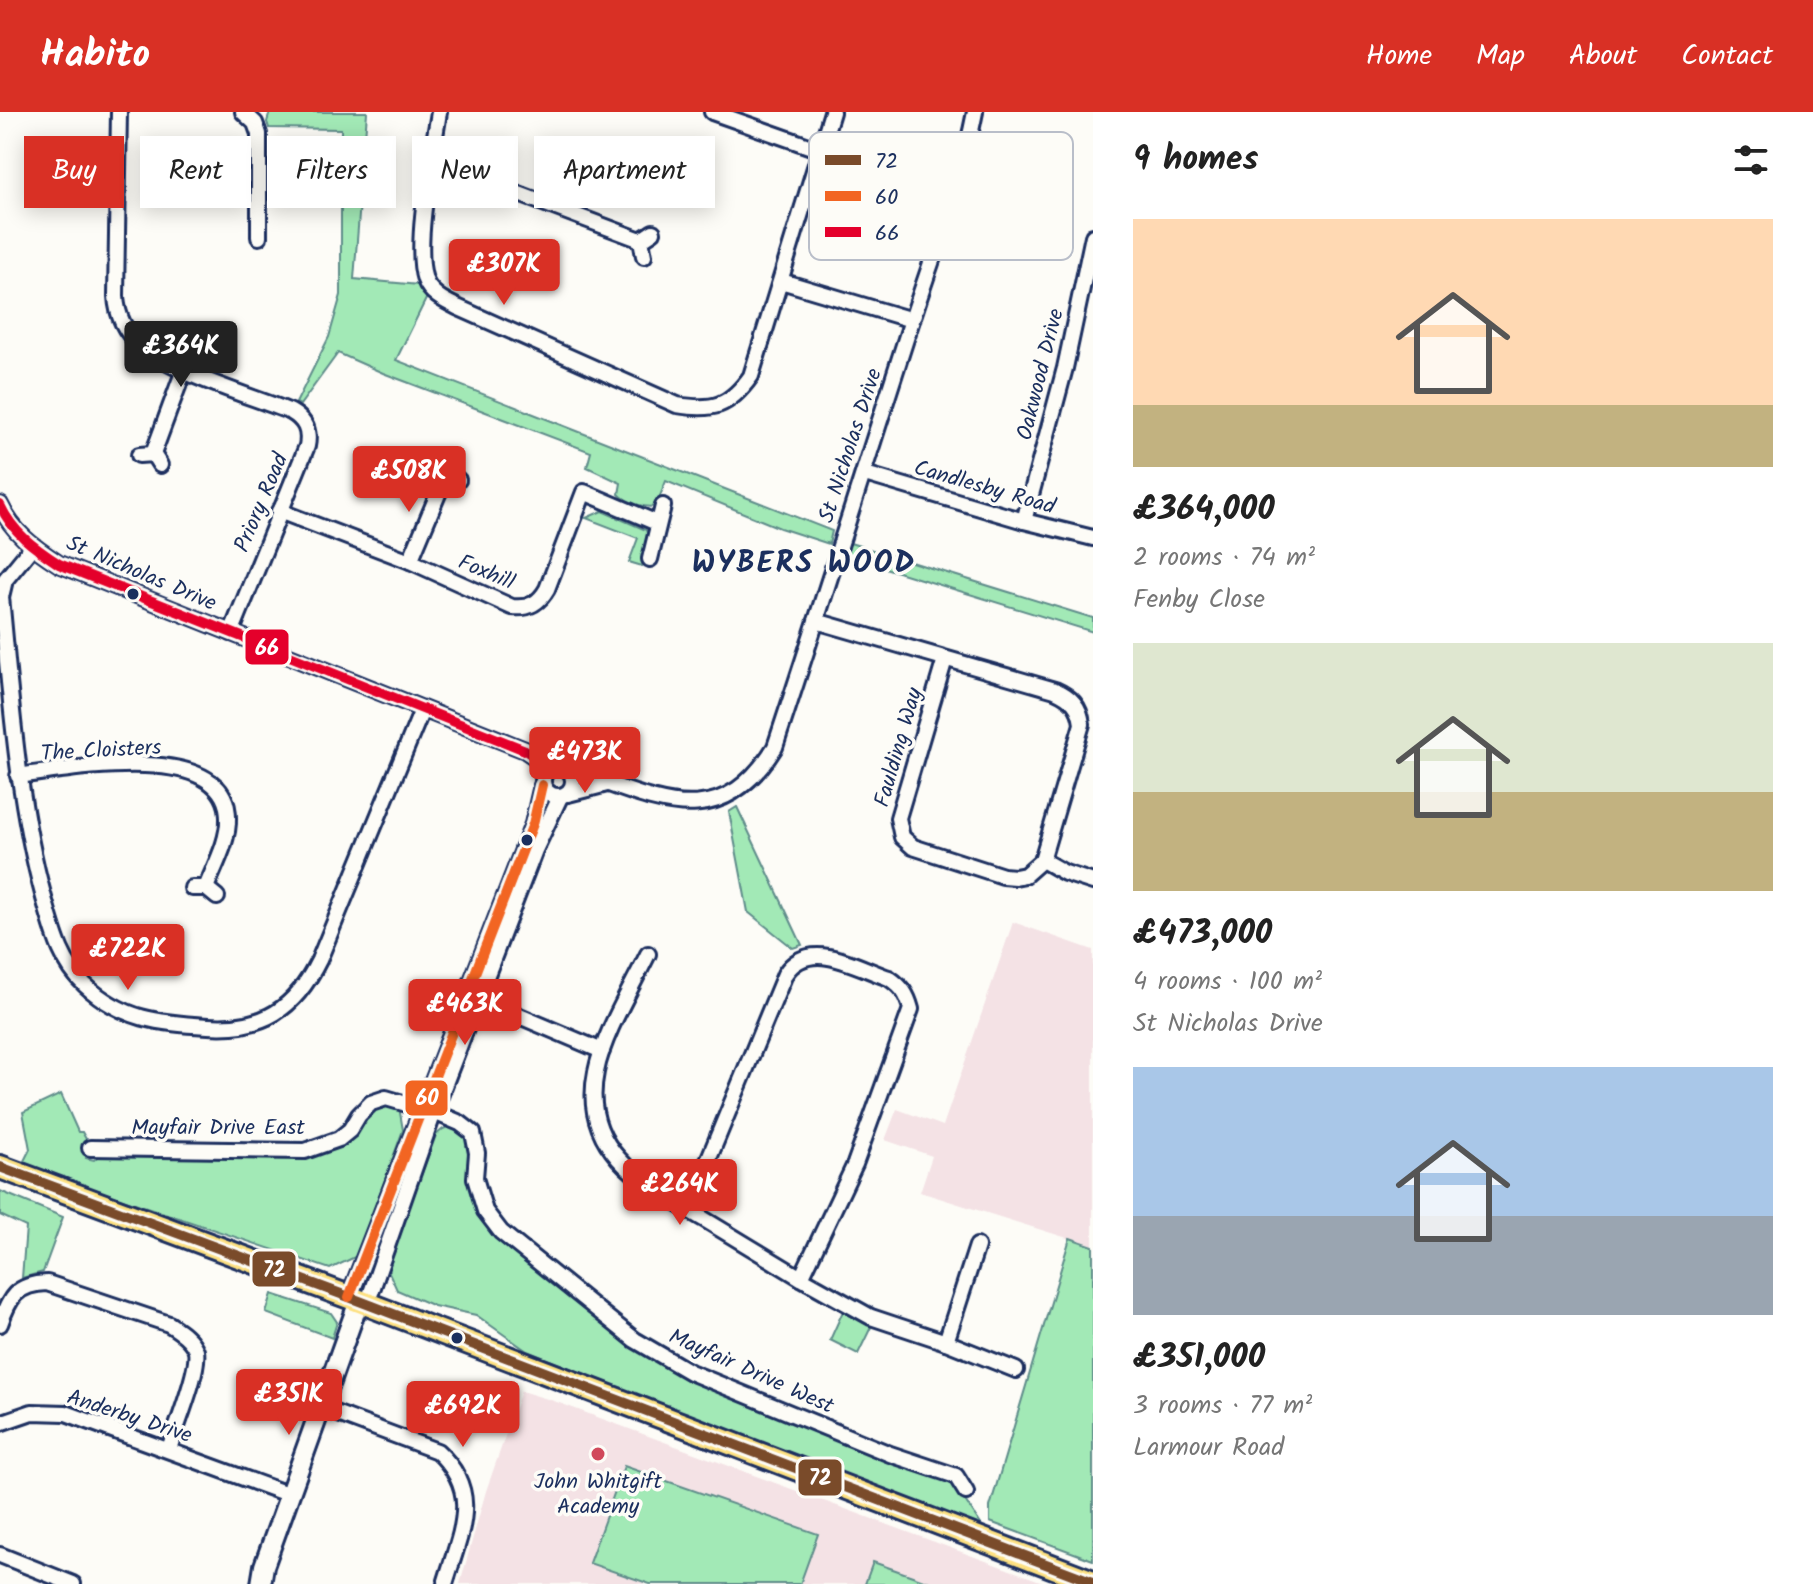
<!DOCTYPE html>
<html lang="en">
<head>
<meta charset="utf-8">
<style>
  body { margin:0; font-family:Kalam,sans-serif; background:#f6f6f6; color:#222; height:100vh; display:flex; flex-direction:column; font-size:30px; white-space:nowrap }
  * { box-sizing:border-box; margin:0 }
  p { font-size:26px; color:#767676 }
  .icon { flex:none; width:44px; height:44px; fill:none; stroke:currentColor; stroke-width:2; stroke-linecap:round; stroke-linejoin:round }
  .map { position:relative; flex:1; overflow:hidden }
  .drawer { display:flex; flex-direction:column; background:#fff; width:720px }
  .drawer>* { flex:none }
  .guide { position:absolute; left:24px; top:24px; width:760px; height:72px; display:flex; gap:16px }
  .price { position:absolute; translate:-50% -68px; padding:0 18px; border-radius:8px; background:#d93025; color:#fff; font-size:26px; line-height:52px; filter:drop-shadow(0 2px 4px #0008) }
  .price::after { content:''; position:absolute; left:50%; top:48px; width:24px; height:18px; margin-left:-12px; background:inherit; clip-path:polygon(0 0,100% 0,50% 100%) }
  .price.on { background:#222; color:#fff }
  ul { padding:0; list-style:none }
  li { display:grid; align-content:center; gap:16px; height:424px; padding:0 40px }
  li span { display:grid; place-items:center; height:248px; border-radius:0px; color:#555 }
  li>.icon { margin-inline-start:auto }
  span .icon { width:144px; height:144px; fill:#fffc; stroke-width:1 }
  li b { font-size:34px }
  h2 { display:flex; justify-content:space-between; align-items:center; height:96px; padding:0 40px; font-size:34px }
  .pill { padding:0 28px; border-radius:0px; background:#fff; box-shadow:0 4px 20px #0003; font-size:28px; line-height:72px }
  .pill.on { background:#d93025; color:#fff }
  header { display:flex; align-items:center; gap:48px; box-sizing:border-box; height:112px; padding:0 40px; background:#d93025; color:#fff }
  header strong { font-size:38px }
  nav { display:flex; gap:44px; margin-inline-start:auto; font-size:28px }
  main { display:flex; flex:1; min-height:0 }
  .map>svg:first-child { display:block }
  .built { fill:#f4e2e5 }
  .green { fill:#a2e9b6; stroke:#5e8c8a; stroke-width:2 }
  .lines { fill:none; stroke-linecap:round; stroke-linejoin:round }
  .minor-casing { stroke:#1b2f5e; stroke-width:20 }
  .tertiary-casing { stroke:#1b2f5e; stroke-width:24 }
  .primary-casing { stroke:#1b2f5e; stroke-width:28 }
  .minor { stroke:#fdfcf7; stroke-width:14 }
  .tertiary { stroke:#fdfcf7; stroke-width:18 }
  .primary { stroke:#fde080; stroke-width:22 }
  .bus-1-casing { stroke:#fdfcf7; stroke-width:16 }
  .bus-2-casing { stroke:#fdfcf7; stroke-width:16 }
  .bus-3-casing { stroke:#fdfcf7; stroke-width:16 }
  .bus-1 { stroke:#7a4b2a; stroke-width:10 }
  .bus-2 { stroke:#f26522; stroke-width:10 }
  .bus-3 { stroke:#e4002b; stroke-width:10 }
  .bus-dot { fill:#1b2f5e; stroke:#fdfcf7; stroke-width:3 }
  .poi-dot { fill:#d1495b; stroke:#fdfcf7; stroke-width:3 }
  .labels { text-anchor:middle; stroke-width:7; stroke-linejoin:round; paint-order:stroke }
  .street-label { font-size:22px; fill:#1b2f5e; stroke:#fdfcf7 }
  .poi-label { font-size:22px; fill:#1b2f5e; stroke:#fdfcf7 }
  .district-label { font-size:30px; font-weight:bold; letter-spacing:2px; fill:#1b2f5e; stroke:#fdfcf7 }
  .key { fill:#fdfcf7; stroke:#b9bec9; stroke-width:2 }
  .key-label { font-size:22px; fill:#1b2f5e }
  .line-badge { stroke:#fdfcf7; stroke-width:3 }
  .badge-label { font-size:22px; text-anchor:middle; font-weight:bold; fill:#fff }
</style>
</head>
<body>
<header>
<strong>Habito</strong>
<nav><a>Home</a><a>Map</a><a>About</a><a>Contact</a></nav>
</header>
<main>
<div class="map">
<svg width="1093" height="1472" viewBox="0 0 1093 1472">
  <rect width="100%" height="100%" fill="#fdfcf7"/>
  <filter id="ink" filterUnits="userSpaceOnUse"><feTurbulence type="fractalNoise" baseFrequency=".0125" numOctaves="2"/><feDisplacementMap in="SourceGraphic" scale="16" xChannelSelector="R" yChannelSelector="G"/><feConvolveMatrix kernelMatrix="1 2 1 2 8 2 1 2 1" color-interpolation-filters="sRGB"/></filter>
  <g filter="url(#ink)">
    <g class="built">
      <path d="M1013 810 1093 838V1134L920 1080 932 1044 885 1028 897 997 943 1014Z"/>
      <path d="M521 1279 554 1289 1048 1472H460L486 1379Z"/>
    </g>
    <g class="green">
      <path d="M270 0H367L354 167 419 173 427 185 396 248 832 419 829 432 780 416 666 369 656 394C646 397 626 390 619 382L621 371 587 355 591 340 383 261 338 241 300 293 296 291 329 225 341 183V17L269 16 267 10Z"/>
      <path d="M602 399 646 418 649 427 642 454 629 450 638 426 586 406Z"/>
      <path d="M850 431 1093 506V520L846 444Z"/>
      <path d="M737 695 802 833 793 836 748 800 729 700Z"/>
      <path d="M61 982 78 1020H82L90 1034 86 1046 94 1048 103 1039 271 1047 315 1044 342 1030 377 991 399 995 403 1018 357 1144 330 1157 22 1053 30 1037 23 1000Z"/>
      <path d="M453 1013 466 1018 483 1101 683 1261 710 1276 792 1310 952 1369 988 1423 527 1239 476 1203 434 1194 397 1178 387 1156 436 1023 443 1017Z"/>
      <path d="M0 1079 63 1105 43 1160 22 1166 26 1115 0 1103Z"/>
      <path d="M1070 1126 1093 1134V1448L990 1410V1395Z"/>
      <path d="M272 1182 331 1201 337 1210 332 1226 266 1201Z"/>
      <path d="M843 1199 872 1213 858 1242 830 1228Z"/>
      <path d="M624 1354 818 1422 800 1472H650L589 1451Z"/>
      <path d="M873 1450 935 1472H865Z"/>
    </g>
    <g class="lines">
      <g class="minor-casing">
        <g id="minor">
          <path d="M119 0 116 184C117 203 125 220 140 233 170 260 251 284 291 300 305 308 310 319 307 334L231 521"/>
          <path d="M243 0 255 11 259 22V125"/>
          <path d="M439 0C433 40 413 132 425 168 430 182 445 189 457 195L677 293C713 299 729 295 751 264L832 0"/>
          <path d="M712 0 820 38"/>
          <path d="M431 60 482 68 641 128"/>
          <path d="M644 144 641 128 653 120"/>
          <path d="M781 169 912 208"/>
          <path d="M153 342 184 258"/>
          <path d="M139 343 153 342 160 353"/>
          <path d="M433 358 443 370 458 368"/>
          <path d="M865 362 1024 409 1093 426"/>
          <path d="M0 393C13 421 33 435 59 452L525 638 550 655"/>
          <path d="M279 399 410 449 512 495C529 497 539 491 547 477L584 380 657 411"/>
          <path d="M1024 409 1065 256 1093 124"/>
          <path d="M32 435 5 468 1 485C11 587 17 687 44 786 53 817 60 850 85 873 123 908 159 911 208 914 263 918 295 897 319 848L422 598"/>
          <path d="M650 447 663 394"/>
          <path d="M410 449 443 370"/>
          <path d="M816 509 1055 578C1071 585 1080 594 1082 612L1042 748"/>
          <path d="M945 547 898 706 902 725 913 735 1003 764 1015 765 1025 763 1042 748 1065 761 1093 770"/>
          <circle cx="558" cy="669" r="15"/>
          <path d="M569 658C651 684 717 729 775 635 822 493 866 351 912 208 934 139 961 72 975 0"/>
          <path d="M18 664C67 658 228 626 228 706 229 729 214 755 206 776"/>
          <path d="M568 682 611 671"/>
          <path d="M192 776H206L217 785"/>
          <path d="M648 842C631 877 603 923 596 960 579 1041 650 1075 707 1109 738 1128 770 1147 801 1166L855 1052 911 897C907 882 902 875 889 866 856 855 809 825 785 862L688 1097"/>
          <path d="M470 883 602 939"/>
          <path d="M90 1036 305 1039 339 1027 350 1018 359 1003 371 991 386 986 434 1000 460 1011 473 1021 477 1041 475 1066 485 1099 501 1120 635 1228 690 1260 890 1342 956 1364 966 1380"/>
          <path d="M801 1166 871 1205 946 1230 1016 1258"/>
          <path d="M349 1185 533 712 542 673"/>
          <path d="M367 1192 434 1000 535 738 560 685"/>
          <path d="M0 1212C9 1186 16 1172 47 1171L169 1212C180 1219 192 1227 196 1239 200 1257 175 1318 169 1337"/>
          <path d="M946 1230 977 1134"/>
          <path d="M322 1296 437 1339C483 1381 460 1421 445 1472"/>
          <path d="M0 1311 32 1300 66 1301 290 1383"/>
          <path d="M0 1443 73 1472"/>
        </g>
      </g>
      <g class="tertiary-casing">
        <path id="tertiary" d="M261 1472 264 1454 359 1189"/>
      </g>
      <g class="primary-casing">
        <path id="primary" d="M0 1055 349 1185 1093 1470"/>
      </g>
      <use href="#minor" class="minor"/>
      <use href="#tertiary" class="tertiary"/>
      <use href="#primary" class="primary"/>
      <g class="bus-1-casing">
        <path id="bus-1" d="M0 1055 349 1185 1093 1470"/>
      </g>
      <g class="bus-2-casing">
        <path id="bus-2" d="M349 1185 533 712 542 673"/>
      </g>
      <g class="bus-3-casing">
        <path id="bus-3" d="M0 393C13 421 33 435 59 452L525 638 550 655"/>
      </g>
      <use href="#bus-1" class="bus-1"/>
      <use href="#bus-2" class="bus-2"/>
      <use href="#bus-3" class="bus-3"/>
    </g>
  </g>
  <g class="bus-dot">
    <circle cx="133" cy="482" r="7"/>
    <circle cx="527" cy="728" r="7"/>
    <circle cx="457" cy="1226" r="7"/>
  </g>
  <circle class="poi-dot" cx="598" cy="1342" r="8"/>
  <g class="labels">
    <g class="street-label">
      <text transform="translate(1039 262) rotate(-76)" y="8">Oakwood Drive</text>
      <text transform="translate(849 333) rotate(-72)" y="8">St Nicholas Drive</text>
      <text transform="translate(985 374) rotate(16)" y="8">Candlesby Road</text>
      <text transform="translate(260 390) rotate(-67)" y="8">Priory Road</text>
      <text transform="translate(487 459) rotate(23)" y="8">Foxhill</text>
      <text transform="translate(142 460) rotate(23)" y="8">St Nicholas Drive</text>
      <text transform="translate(897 635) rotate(-74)" y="8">Faulding Way</text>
      <text transform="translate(101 637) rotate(-3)" y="8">The Cloisters</text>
      <text x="218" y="1022">Mayfair Drive East</text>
      <text transform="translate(752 1258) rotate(24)" y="8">Mayfair Drive West</text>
      <text transform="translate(130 1303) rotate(18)" y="8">Anderby Drive</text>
    </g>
    <g class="poi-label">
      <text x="598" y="1376">John Whitgift<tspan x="598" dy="25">Academy</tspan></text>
    </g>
    <g class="district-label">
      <text x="804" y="460">WYBERS WOOD</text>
    </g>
  </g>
  <rect x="809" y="20" width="264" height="128" rx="12" class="key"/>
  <rect x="825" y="43" width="36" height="10" fill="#7a4b2a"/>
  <rect x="825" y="79" width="36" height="10" fill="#f26522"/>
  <rect x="825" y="115" width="36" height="10" fill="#e4002b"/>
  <g class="key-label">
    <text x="875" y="56">72</text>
    <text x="875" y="92">60</text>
    <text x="875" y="128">66</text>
  </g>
  <g class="line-badge">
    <rect x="244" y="516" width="46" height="38" rx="8" fill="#e4002b"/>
    <rect x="404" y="967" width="45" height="38" rx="8" fill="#f26522"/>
    <rect x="251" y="1138" width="46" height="38" rx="8" fill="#7a4b2a"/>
    <rect x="797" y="1346" width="46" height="39" rx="8" fill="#7a4b2a"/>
  </g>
  <g class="badge-label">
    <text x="267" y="543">66</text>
    <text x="427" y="993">60</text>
    <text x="274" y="1165">72</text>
    <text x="820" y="1373">72</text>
  </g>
</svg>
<b class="price" style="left:504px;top:195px">£307K</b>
<b class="price on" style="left:181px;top:277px">£364K</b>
<b class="price" style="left:409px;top:402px">£508K</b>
<b class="price" style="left:585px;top:683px">£473K</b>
<b class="price" style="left:128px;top:880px">£722K</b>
<b class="price" style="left:465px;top:935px">£463K</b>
<b class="price" style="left:680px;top:1115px">£264K</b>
<b class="price" style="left:289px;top:1325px">£351K</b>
<b class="price" style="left:463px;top:1337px">£692K</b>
<div class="guide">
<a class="pill on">Buy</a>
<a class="pill">Rent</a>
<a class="pill">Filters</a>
<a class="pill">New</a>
<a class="pill">Apartment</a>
</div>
</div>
<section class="drawer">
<h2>9 homes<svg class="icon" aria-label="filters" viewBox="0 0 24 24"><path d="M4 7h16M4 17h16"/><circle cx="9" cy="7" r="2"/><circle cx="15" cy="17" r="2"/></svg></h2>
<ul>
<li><span style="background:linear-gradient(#ffd9b3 75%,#c2b280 0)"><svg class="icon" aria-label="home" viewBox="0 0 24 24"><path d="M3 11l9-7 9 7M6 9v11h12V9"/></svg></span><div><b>£364,000</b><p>2 rooms · 74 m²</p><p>Fenby Close</p></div></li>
<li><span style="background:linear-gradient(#dfe7d0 60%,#c2b280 0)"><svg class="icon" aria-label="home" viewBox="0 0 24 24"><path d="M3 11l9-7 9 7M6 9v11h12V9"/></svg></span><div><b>£473,000</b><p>4 rooms · 100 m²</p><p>St Nicholas Drive</p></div></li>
<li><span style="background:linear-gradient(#a9c7e8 60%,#9aa5b1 0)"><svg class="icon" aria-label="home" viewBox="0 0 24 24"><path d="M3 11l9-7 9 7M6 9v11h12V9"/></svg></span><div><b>£351,000</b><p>3 rooms · 77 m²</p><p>Larmour Road</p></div></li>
</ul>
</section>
</main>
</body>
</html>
